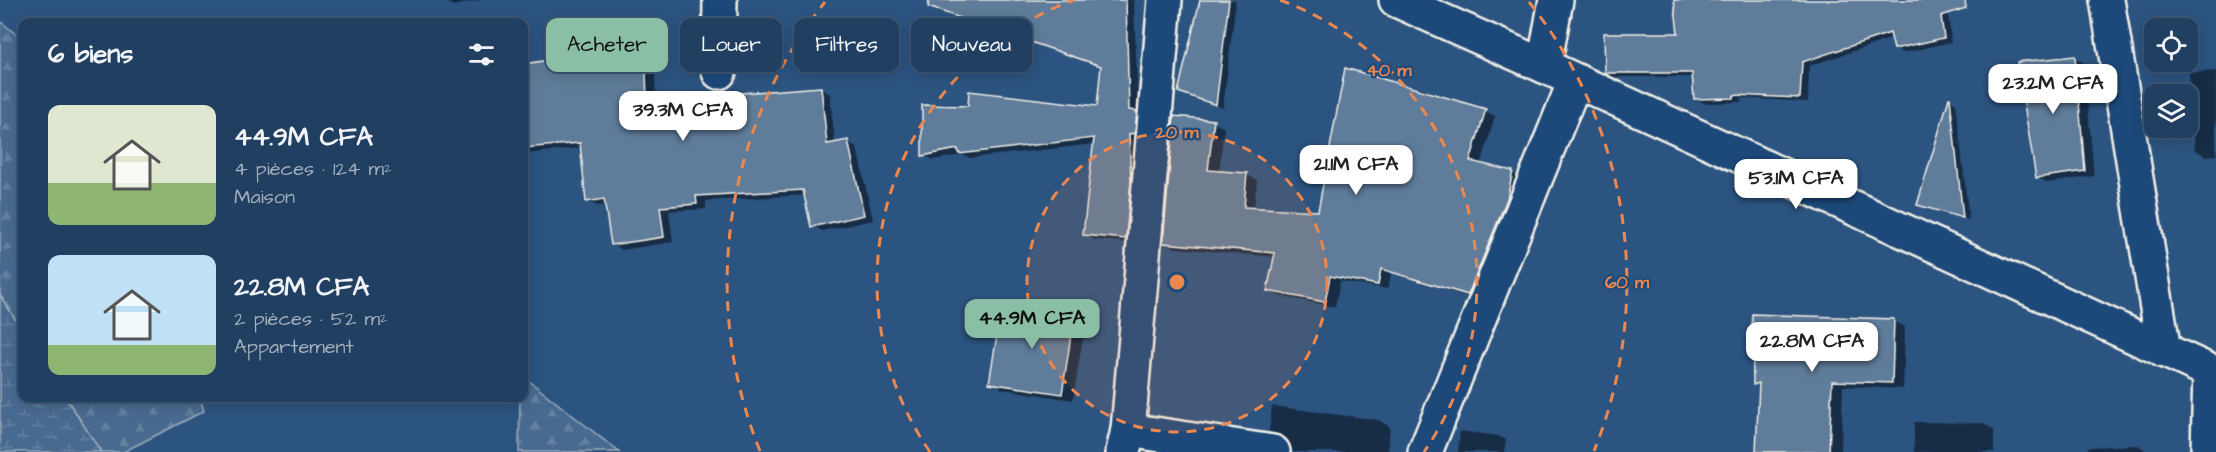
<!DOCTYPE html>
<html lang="fr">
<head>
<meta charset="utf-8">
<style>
  body { margin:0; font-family:"Architects Daughter",sans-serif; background:#2d4a6a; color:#f1f3f6; height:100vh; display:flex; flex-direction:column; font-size:22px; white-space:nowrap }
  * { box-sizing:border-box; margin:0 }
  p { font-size:20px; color:#a2afbd }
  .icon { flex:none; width:33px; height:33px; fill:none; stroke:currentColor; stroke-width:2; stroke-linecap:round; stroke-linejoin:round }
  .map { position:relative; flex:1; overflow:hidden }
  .side { position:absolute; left:18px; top:18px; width:510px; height:384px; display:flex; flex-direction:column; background:#213f61; border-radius:12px; box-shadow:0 3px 15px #0003,0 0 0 2px #3e5876 }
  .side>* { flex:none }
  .top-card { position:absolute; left:546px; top:18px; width:570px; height:54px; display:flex; gap:12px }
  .controls { position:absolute; left:2144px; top:18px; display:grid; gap:12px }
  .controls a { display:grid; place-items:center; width:54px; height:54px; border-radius:12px; background:#213f61; box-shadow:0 3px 15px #0003,0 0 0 2px #3e5876; font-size:30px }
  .price { position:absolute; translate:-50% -51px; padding:0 14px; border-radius:12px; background:#fff; color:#222; font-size:20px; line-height:39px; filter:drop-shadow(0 2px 3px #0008) }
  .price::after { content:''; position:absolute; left:50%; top:36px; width:18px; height:14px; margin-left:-9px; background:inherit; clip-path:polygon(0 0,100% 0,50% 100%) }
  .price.selected { background:#8abfa5; color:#111 }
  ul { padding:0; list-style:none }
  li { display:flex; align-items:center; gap:18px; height:150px; padding:0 30px }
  li span { display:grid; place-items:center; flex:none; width:168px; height:120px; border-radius:12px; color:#555 }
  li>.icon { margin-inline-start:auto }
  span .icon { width:72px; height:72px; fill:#fffc; stroke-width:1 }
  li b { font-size:26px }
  h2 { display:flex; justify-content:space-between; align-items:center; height:72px; padding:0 30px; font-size:26px }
  .tag { padding:0 21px; border-radius:12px; background:#213f61; box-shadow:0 3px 15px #0003,0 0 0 2px #3e5876; font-size:21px; line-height:54px }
  .tag.selected { background:#8abfa5; color:#111 }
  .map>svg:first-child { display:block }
  .forest { fill:url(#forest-firs); stroke:#9eaebc; stroke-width:1.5 }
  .wetland { fill:url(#wetland-marsh); stroke:#9eaebc; stroke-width:1.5 }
  .shadow { fill:#0007 }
  .building { fill:#5e7b9a; stroke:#f4f1e8; stroke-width:1.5 }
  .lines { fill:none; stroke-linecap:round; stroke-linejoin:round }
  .minor-casing { stroke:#f4f1e8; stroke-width:38 }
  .minor { stroke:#1f4a7a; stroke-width:33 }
  .ring { fill:none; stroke:#ec874e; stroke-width:3; stroke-dasharray:10 8 }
  .centre { fill:#ec874e; stroke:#1f4a7a; stroke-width:3 }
  .ring-label { font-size:18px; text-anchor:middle; font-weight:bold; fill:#ec874e; stroke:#1f4a7a; stroke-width:4.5; stroke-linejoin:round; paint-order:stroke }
</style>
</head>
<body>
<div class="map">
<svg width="2216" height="452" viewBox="0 0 2216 452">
  <defs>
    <pattern id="forest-firs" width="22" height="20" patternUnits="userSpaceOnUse" patternTransform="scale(1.5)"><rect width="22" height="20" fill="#496b90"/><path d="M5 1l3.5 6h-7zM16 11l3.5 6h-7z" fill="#6481a0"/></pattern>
    <pattern id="wetland-marsh" width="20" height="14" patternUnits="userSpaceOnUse" patternTransform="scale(1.5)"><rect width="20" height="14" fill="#496b90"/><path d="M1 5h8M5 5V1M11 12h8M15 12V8" fill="none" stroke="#6481a0"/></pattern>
  </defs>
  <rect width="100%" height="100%" fill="#2c5481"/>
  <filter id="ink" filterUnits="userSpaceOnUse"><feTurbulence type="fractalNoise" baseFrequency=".0167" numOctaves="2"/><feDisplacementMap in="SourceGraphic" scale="12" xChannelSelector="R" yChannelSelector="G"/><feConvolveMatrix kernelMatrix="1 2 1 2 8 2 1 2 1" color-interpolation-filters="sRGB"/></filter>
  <g filter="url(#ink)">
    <g class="forest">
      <path d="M0 21 22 39V330L0 295Z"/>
      <path d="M524 377 619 452H519L520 398H524Z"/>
      <path d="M66 398H200L204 411 123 452H101Z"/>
    </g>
    <path class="wetland" d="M0 295 22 330V398H66L101 452H0Z"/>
    <g class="shadow">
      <path d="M443 0H481L453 6Z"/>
      <path d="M979 0H1134L1138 113 1146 118 1135 243 1094 240 1085 234 1095 144 970 158 963 155 933 160 924 155 1098 108 1103 67 985 27 976 22Z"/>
      <path d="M1201 0H1236L1223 108 1180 91Z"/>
      <path d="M1676 0H1947L1951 42 1903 53 1895 48 1893 38 1809 66 1808 102 1741 98 1742 102 1703 103 1695 98 1694 77H1614L1606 72 1680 35Z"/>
      <path d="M645 47 654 52 656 101 821 89 830 94 835 144 848 142 857 148 873 220 822 231 813 226 806 195 706 201V209L669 211 673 242 622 250 613 244 606 205 597 206 587 201 582 148 524 154V65Z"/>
      <path d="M2074 58 2084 63 2094 176 2047 183 2037 177Z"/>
      <path d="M2216 71V155L2206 156 2195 150 2189 73Z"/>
      <path d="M1951 100 1956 103 1969 220 1926 208 1919 204Z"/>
      <path d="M1485 111 1495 116 1481 165 1513 173 1523 179 1479 300 1391 273 1388 289 1340 281 1335 307 1279 296 1269 291 1276 257 1175 248 1165 242 1175 117 1214 122 1224 128 1219 172 1247 175 1257 180 1254 209 1319 212Z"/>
      <path d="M1074 318 1085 324 1073 400 1002 389 991 382Z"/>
      <path d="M1894 321 1905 327 1903 389 1843 386 1841 452H1758L1760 387 1755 384Z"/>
      <path d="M1272 406 1379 420 1390 427 1388 452H1293L1289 441 1269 431Z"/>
      <path d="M1914 422 1983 423 1994 430V452H1914Z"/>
      <path d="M1460 431 1499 436 1506 440 1504 452H1458Z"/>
      <path d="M2138 445 2144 449 2145 452H2088V447Z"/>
    </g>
    <g class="building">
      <path d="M929 0H1126L1129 110 1137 111 1135 133 1129 134 1131 182 1126 239 1083 235 1094 138 959 154 958 149 922 156V105L968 106 969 91 1097 106 1101 66 928 7Z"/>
      <path d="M1200 0H1229L1216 105 1178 92Z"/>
      <path d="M1674 0H1965L1966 8 1941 16 1944 38 1894 49 1890 33 1802 62 1800 98 1734 95V98L1694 99 1692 73H1605L1604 33H1678Z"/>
      <path d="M645 45 647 100 821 87 827 144 848 140 864 215 811 227 803 190 696 196 697 204 660 207 664 237 611 245 604 199 586 202 580 143 524 148V64Z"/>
      <path d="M2075 56 2085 171 2036 178 2017 62Z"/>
      <path d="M1345 68 1486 109 1470 161 1513 171 1507 199 1468 295 1381 269 1378 285 1330 276 1325 302 1267 291 1275 253 1163 243 1174 116 1214 120 1208 170 1247 173 1244 207 1318 211Z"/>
      <path d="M1949 98H1950L1963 218 1917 205Z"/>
      <path d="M1002 305 1074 316 1062 394 989 383Z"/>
      <path d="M1752 314 1894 319 1892 383 1832 381 1829 452H1756L1759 383 1753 385Z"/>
    </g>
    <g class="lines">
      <g class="minor-casing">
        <g id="minor">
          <path d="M1396 0 1544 66 2216 374"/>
          <path d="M2107 0 2164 351"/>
          <path d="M1544 66 1556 0"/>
          <path d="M719 72 720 0"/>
          <path d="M1128 430 1273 452"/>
          <path d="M1123 452 1128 430 1165 0"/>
          <path d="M1425 452 1575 81"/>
          <path d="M2208 452 2210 371"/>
        </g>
      </g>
      <use href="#minor" class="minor"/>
    </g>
  </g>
  <circle cx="1177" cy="282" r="150" fill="#ec874e" fill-opacity=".12"/>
  <g class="ring">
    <circle cx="1177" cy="282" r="150"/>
    <path d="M930 452A300 300 0 0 1 1074 0M1280 0A300 300 0 0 1 1424 452"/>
    <path d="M760 451A450 450 0 0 1 825 2M1529 2A450 450 0 0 1 1594 451"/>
  </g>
  <circle cx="1177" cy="282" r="9" class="centre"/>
  <g class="ring-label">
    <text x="1389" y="76">40 m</text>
    <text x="1177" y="138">20 m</text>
    <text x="1627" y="288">60 m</text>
  </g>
</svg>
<div class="controls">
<a><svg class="icon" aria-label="locate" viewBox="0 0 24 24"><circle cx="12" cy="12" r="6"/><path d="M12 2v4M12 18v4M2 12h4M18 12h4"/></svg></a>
<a><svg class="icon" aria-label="layers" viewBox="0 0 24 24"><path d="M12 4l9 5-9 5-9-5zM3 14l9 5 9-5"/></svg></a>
</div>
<b class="price" style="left:2053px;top:115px">23.2M CFA</b>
<b class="price" style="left:683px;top:142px">39.3M CFA</b>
<b class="price" style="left:1356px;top:196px">21.1M CFA</b>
<b class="price" style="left:1796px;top:210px">53.1M CFA</b>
<b class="price selected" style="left:1032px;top:350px">44.9M CFA</b>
<b class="price" style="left:1812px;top:373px">22.8M CFA</b>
<div class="top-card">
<a class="tag selected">Acheter</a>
<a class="tag">Louer</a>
<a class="tag">Filtres</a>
<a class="tag">Nouveau</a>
</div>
<section class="side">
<h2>6 biens<svg class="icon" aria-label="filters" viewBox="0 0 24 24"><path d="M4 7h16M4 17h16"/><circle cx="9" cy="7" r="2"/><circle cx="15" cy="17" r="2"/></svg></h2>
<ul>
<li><span style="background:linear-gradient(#dfe7d0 65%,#8fb573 0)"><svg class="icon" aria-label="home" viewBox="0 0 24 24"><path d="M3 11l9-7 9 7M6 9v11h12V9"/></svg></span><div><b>44.9M CFA</b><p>4 pièces · 124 m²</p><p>Maison</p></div></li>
<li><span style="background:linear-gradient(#bfe0f5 75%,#8fb573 0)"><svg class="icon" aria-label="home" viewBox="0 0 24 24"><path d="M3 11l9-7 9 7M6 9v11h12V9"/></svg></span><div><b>22.8M CFA</b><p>2 pièces · 52 m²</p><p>Appartement</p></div></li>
</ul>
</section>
</div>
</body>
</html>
